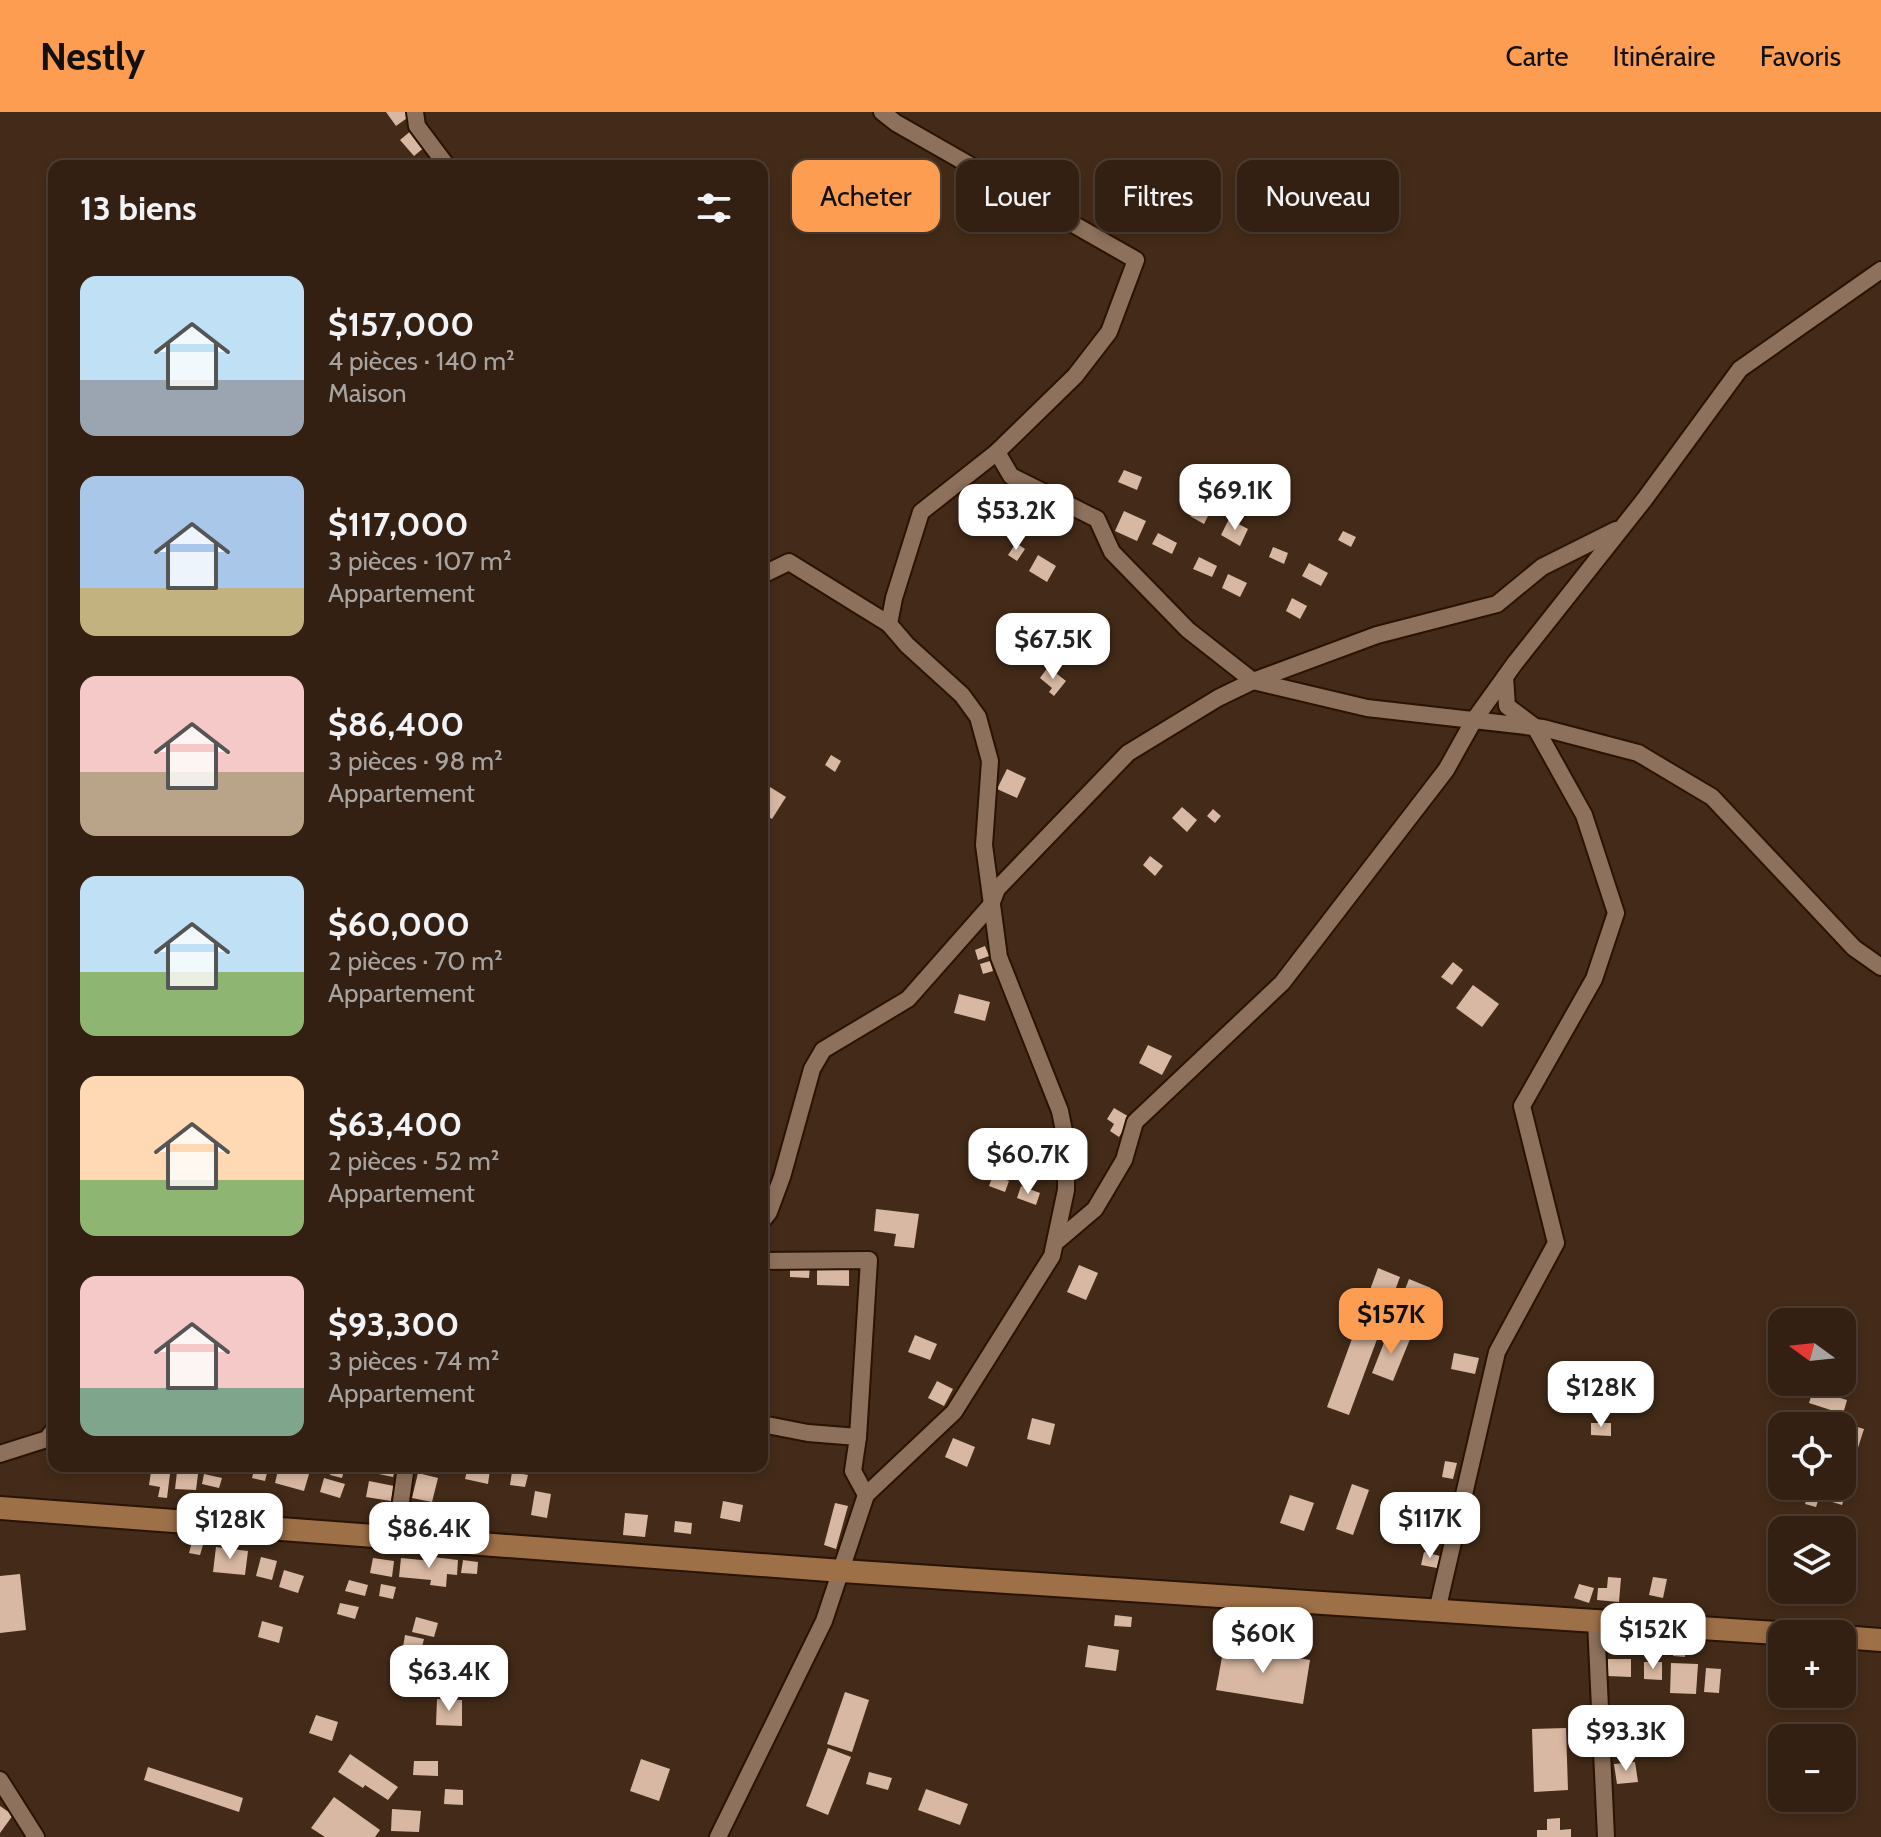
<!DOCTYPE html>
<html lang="fr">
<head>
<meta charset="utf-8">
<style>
  body { margin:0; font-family:Cabin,sans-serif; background:#3b281c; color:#f1f3f6; height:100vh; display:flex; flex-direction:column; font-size:30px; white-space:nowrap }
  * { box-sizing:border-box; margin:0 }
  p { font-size:26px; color:#a9a3a0 }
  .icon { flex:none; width:44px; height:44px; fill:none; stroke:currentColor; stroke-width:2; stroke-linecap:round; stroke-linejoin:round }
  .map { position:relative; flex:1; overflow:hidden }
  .panel { position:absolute; left:48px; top:48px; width:720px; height:1312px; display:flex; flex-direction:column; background:#332013; border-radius:16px; box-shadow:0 4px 12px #0003,0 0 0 2px #4e3e33 }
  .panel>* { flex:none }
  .top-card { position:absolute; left:792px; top:48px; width:760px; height:72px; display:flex; gap:16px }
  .needle { width:52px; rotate:285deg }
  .buttons { position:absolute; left:1768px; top:1196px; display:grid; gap:16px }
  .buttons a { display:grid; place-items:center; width:88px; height:88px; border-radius:16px; background:#332013; box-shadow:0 4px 12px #0003,0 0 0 2px #4e3e33; font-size:40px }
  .price { position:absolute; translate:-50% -68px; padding:0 18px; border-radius:16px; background:#fff; color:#222; font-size:26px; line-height:52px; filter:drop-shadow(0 2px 4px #0008) }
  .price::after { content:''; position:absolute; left:50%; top:48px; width:24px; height:18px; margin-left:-12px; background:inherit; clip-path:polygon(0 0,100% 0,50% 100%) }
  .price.selected { background:#fc9d52; color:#111 }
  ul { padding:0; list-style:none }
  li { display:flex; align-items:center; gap:24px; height:200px; padding:0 32px }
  li span { display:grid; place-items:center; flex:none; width:224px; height:160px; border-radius:16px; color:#555 }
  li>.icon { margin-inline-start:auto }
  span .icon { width:96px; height:96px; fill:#fffc; stroke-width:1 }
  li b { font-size:34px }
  h2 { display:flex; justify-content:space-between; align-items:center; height:96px; padding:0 32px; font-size:34px }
  .pill { padding:0 28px; border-radius:16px; background:#332013; box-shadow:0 4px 12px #0003,0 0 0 2px #4e3e33; font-size:28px; line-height:72px }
  .pill.selected { background:#fc9d52; color:#111 }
  header { display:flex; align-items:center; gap:48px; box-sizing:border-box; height:112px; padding:0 40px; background:#fc9d52; color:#111 }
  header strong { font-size:38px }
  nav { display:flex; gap:44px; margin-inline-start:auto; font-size:28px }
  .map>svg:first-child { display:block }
  .building { fill:#d8b8a2 }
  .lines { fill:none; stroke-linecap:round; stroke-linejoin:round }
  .minor-casing { stroke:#2a1302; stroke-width:20 }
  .secondary-casing { stroke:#2a1302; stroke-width:26 }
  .minor { stroke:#8e715c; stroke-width:16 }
  .secondary { stroke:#9e7048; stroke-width:22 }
</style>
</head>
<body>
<header>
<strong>Nestly</strong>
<nav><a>Carte</a><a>Itinéraire</a><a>Favoris</a></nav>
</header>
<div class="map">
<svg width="1881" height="1725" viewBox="0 0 1881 1725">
  <rect width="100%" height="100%" fill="#442b19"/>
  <g class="building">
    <path d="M386 0H407L410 4 396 14Z"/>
    <path d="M412 18 426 34 414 44 400 28Z"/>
    <path d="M1124 358 1142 365 1137 378 1118 370Z"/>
    <path d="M1196 392 1210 400 1204 412 1190 404Z"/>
    <path d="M1124 399 1146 409 1137 429 1115 419Z"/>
    <path d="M1049 401 1063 408 1056 421 1042 415Z"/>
    <path d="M1229 407 1248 417 1240 434 1221 423Z"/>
    <path d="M1343 419 1356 425 1351 435 1338 428Z"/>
    <path d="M1158 421 1177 431 1172 442 1152 432Z"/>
    <path d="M1016 431 1025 437 1017 449 1008 443Z"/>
    <path d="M1273 435 1288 441 1284 452 1269 445Z"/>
    <path d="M1038 443 1056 454 1047 470 1029 459Z"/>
    <path d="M1199 445 1217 454 1212 465 1193 457Z"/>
    <path d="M1309 451 1328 461 1321 474 1302 464Z"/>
    <path d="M1228 462 1247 471 1240 485 1222 476Z"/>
    <path d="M1292 486 1307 494 1300 507 1286 499Z"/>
    <path d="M1048 555 1066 569 1054 584 1049 580 1052 576 1040 566Z"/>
    <path d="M831 643 841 649 835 660 825 653Z"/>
    <path d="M1007 657 1026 666 1017 686 997 677Z"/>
    <path d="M762 670 786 685 772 707 762 701Z"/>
    <path d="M1182 695 1197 708 1187 720 1172 706Z"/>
    <path d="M1213 697 1221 704 1215 711 1207 704Z"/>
    <path d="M1150 744 1163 754 1155 764 1143 753Z"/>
    <path d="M985 834 989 844 978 848 975 838Z"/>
    <path d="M990 849 993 859 983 862 980 852Z"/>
    <path d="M1453 850 1463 858 1452 873 1441 865Z"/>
    <path d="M1473 873 1499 892 1482 915 1456 896Z"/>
    <path d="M959 882 990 890 985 909 954 901Z"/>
    <path d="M1148 933 1172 944 1162 963 1139 951Z"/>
    <path d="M1114 996 1131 1006 1119 1025 1110 1019 1114 1012 1107 1007Z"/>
    <path d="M1035 1020 1038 1030 1028 1034 1024 1024Z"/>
    <path d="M993 1063 1009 1069 1005 1080 989 1074Z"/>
    <path d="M1021 1074 1040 1081 1036 1093 1017 1086Z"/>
    <path d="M876 1097 919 1102 914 1136 894 1134 896 1122 874 1119Z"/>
    <path d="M790 1152 810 1153 809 1166 790 1165Z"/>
    <path d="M1079 1153 1098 1161 1086 1188 1067 1180Z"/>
    <path d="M817 1154 849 1155V1174L817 1173Z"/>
    <path d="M1378 1156 1400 1165 1349 1303 1327 1295Z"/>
    <path d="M1409 1167 1431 1176 1416 1218 1393 1209Z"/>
    <path d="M1389 1218 1410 1227 1393 1269 1372 1261Z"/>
    <path d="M915 1223 937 1232 930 1248 908 1240Z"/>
    <path d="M1454 1241 1479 1246 1475 1262 1451 1257Z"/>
    <path d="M937 1269 953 1277 944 1294 928 1286Z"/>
    <path d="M1813 1278 1847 1288 1843 1302 1809 1291Z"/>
    <path d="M1032 1306 1055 1312 1050 1333 1027 1327Z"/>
    <path d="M1591 1311H1611V1324L1591 1323Z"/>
    <path d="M1844 1311 1864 1317 1855 1345 1842 1341Z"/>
    <path d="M953 1326 975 1335 967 1355 945 1345Z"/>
    <path d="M1445 1349 1457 1351 1453 1367 1442 1365Z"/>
    <path d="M255 1354 268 1357 265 1369 252 1366Z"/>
    <path d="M279 1354 309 1362 304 1379 275 1371Z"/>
    <path d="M333 1354H345L342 1366 330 1363Z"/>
    <path d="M376 1354H396L393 1365 374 1361Z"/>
    <path d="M468 1354 490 1358 488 1372 465 1367Z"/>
    <path d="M151 1360 170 1362 167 1386 158 1385 160 1375 149 1373Z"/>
    <path d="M177 1360 198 1362 196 1378 175 1377Z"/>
    <path d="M512 1360 528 1363 525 1375 510 1373Z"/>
    <path d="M418 1361 438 1366 432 1390 412 1386Z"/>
    <path d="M204 1362 222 1366 219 1376 202 1372Z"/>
    <path d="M324 1366 345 1372 340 1386 320 1380Z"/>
    <path d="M369 1369 394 1374 391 1389 366 1385Z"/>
    <path d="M1352 1372 1369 1378 1353 1423 1336 1417Z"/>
    <path d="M1811 1374H1834L1847 1378 1842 1393 1819 1386 1816 1395 1805 1392Z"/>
    <path d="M535 1379 551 1382 547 1406 531 1403Z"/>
    <path d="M1290 1383 1314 1391 1304 1419 1280 1411Z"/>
    <path d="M723 1389 743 1393 740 1410 720 1406Z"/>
    <path d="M835 1391 848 1394 836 1437 824 1433Z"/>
    <path d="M625 1401 648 1403 645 1425 623 1423Z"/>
    <path d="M675 1409 692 1411 691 1422 674 1420Z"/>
    <path d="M192 1430 203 1433 200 1443 189 1441Z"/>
    <path d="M216 1435 248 1439 245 1463 213 1460Z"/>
    <path d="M1424 1440 1440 1444 1437 1456 1421 1453Z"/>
    <path d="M261 1445 277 1449 272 1468 256 1464Z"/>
    <path d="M433 1445 458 1448 457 1463 447 1462 446 1475 430 1473 431 1468 399 1465 401 1446 432 1449Z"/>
    <path d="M373 1446 394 1449 392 1465 370 1461Z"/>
    <path d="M463 1448 478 1450 477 1462 461 1461Z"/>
    <path d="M284 1458 304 1464 298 1481 279 1475Z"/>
    <path d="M20 1462 26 1518 0 1521V1464Z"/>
    <path d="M1608 1465 1621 1466 1619 1490 1597 1488 1598 1476H1607Z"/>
    <path d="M1653 1465 1667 1467 1663 1486 1649 1483Z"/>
    <path d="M349 1468 368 1473 365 1484 345 1479Z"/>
    <path d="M381 1472 396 1475 393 1487 379 1484Z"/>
    <path d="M1579 1472 1594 1476 1589 1491 1574 1486Z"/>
    <path d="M340 1491 359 1495 355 1507 337 1502Z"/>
    <path d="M1115 1503 1132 1505 1131 1515 1114 1514Z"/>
    <path d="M416 1505 438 1511 434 1525 412 1520Z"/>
    <path d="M262 1509 283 1515 279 1531 258 1525Z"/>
    <path d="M405 1523 424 1527 421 1539 403 1535Z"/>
    <path d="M1674 1532H1686L1685 1545 1673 1544Z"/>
    <path d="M1088 1533 1119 1538 1116 1559 1085 1555Z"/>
    <path d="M1224 1534 1310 1548 1303 1592 1216 1578Z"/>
    <path d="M1608 1547H1631V1565L1607 1564Z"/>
    <path d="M1644 1550H1662V1568L1644 1567Z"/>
    <path d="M1671 1551 1698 1552 1696 1582 1670 1581Z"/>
    <path d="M1706 1556 1721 1557 1719 1581 1704 1580Z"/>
    <path d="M845 1580 869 1588 852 1640 827 1632Z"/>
    <path d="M437 1587 462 1588V1614L436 1613Z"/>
    <path d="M316 1603 338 1610 332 1629 309 1621Z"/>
    <path d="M1566 1616 1568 1678 1534 1680 1532 1617Z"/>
    <path d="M828 1636 851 1645 828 1703 806 1694Z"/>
    <path d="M350 1642 398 1675 388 1688 365 1673 363 1676 338 1660Z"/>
    <path d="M641 1647 670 1657 659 1689 630 1679Z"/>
    <path d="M414 1649H438V1664L413 1663Z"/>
    <path d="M1635 1650 1638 1670 1617 1672 1614 1652Z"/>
    <path d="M148 1655 243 1686 239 1700 144 1668Z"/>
    <path d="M869 1660 892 1666 888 1678 866 1672Z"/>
    <path d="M445 1677 463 1678V1693L444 1692Z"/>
    <path d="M926 1677 968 1692 960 1713 918 1698Z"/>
    <path d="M334 1685 380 1718 375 1725H325L311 1716Z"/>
    <path d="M0 1694 13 1703 0 1721Z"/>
    <path d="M392 1697 421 1699 419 1720 391 1719Z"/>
    <path d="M1560 1706V1718L1571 1717V1725H1537V1718H1547V1707Z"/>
  </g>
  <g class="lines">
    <g class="minor-casing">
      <g id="minor">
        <path d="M415 0 417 14 447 54"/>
        <path d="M997 340 1011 364 1097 407 1112 440 1188 518 1253 569 1367 596 1543 616 1638 641 1712 685 1854 836 1881 855"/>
        <path d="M762 463 789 450 889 512"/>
        <path d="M762 1109 769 1100 782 1065 812 957 823 938 908 887 991 793 997 777 1128 641 1218 586 1253 569 1377 523 1497 492 1542 455 1616 418"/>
        <path d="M1055 1131 1095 1097 1124 1048 1135 1010 1282 871 1446 658 1474 608 1515 551 1644 388 1740 257 1881 158"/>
        <path d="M762 1149 869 1148 858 1325"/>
        <path d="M762 1312 808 1321 858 1325 853 1359 866 1383"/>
        <path d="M0 1342 47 1327 54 1318"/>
        <path d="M396 1425 406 1354"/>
        <path d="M1437 1499 1497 1240 1556 1131 1522 994 1594 867 1616 801 1584 703 1535 615 1507 594 1505 565"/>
        <path d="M1596 1510 1606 1725"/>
        <path d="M0 1668 36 1725"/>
        <path d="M718 1725 824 1509 866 1383 954 1300 1052 1144 1066 1078V1029L1060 999 999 845 984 733 990 649 978 605 962 583 907 533 889 512 894 486 921 400 997 340 1075 264 1109 220 1136 148 896 11 882 0"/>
      </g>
    </g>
    <g class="secondary-casing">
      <g id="secondary">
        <path d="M0 1396 842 1459 1790 1522"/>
        <path d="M1842 1525 1881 1528"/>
      </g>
    </g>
    <use href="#minor" class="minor"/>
    <use href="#secondary" class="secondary"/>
  </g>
</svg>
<div class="buttons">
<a><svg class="needle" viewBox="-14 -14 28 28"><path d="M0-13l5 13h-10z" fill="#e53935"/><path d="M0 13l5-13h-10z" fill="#a9a3a0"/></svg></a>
<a><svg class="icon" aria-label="locate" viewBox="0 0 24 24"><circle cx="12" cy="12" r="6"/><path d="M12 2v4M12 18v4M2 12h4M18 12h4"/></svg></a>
<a><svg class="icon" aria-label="layers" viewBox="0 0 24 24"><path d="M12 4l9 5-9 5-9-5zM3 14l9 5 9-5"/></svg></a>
<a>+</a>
<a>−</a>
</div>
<b class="price" style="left:1235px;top:420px">$69.1K</b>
<b class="price" style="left:1016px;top:440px">$53.2K</b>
<b class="price" style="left:1053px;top:569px">$67.5K</b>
<b class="price" style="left:1028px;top:1084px">$60.7K</b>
<b class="price selected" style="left:1391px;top:1244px">$157K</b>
<b class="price" style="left:1601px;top:1317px">$128K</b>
<b class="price" style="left:1430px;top:1448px">$117K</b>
<b class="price" style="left:230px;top:1449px">$128K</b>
<b class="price" style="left:429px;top:1458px">$86.4K</b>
<b class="price" style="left:1653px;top:1559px">$152K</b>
<b class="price" style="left:1263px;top:1563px">$60K</b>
<b class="price" style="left:449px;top:1601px">$63.4K</b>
<b class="price" style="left:1626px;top:1661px">$93.3K</b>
<div class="top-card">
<a class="pill selected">Acheter</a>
<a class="pill">Louer</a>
<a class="pill">Filtres</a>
<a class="pill">Nouveau</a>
</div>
<section class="panel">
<h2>13 biens<svg class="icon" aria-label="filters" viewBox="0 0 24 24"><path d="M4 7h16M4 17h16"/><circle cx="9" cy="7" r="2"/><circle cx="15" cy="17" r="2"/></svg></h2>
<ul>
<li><span style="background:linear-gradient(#bfe0f5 65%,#9aa5b1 0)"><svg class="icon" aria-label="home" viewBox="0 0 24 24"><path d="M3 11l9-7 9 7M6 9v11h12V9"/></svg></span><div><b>$157,000</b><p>4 pièces · 140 m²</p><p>Maison</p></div></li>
<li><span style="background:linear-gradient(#a9c7e8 70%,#c2b280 0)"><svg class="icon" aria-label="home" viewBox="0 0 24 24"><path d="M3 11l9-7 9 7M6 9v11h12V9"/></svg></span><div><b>$117,000</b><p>3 pièces · 107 m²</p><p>Appartement</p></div></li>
<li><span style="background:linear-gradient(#f6c9c9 60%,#b9a48a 0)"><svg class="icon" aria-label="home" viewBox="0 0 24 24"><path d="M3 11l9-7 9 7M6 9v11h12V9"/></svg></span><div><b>$86,400</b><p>3 pièces · 98 m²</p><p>Appartement</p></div></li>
<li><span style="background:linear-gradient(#bfe0f5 60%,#8fb573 0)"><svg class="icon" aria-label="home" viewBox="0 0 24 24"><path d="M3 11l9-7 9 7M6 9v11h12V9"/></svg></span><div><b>$60,000</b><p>2 pièces · 70 m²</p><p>Appartement</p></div></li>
<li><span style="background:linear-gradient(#ffd9b3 65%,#8fb573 0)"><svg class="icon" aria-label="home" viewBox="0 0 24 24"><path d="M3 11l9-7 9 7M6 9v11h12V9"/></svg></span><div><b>$63,400</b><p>2 pièces · 52 m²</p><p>Appartement</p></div></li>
<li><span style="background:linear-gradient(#f6c9c9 70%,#7fa58c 0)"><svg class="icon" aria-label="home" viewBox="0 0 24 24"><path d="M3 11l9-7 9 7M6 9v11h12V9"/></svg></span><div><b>$93,300</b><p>3 pièces · 74 m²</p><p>Appartement</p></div></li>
</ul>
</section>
</div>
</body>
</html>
